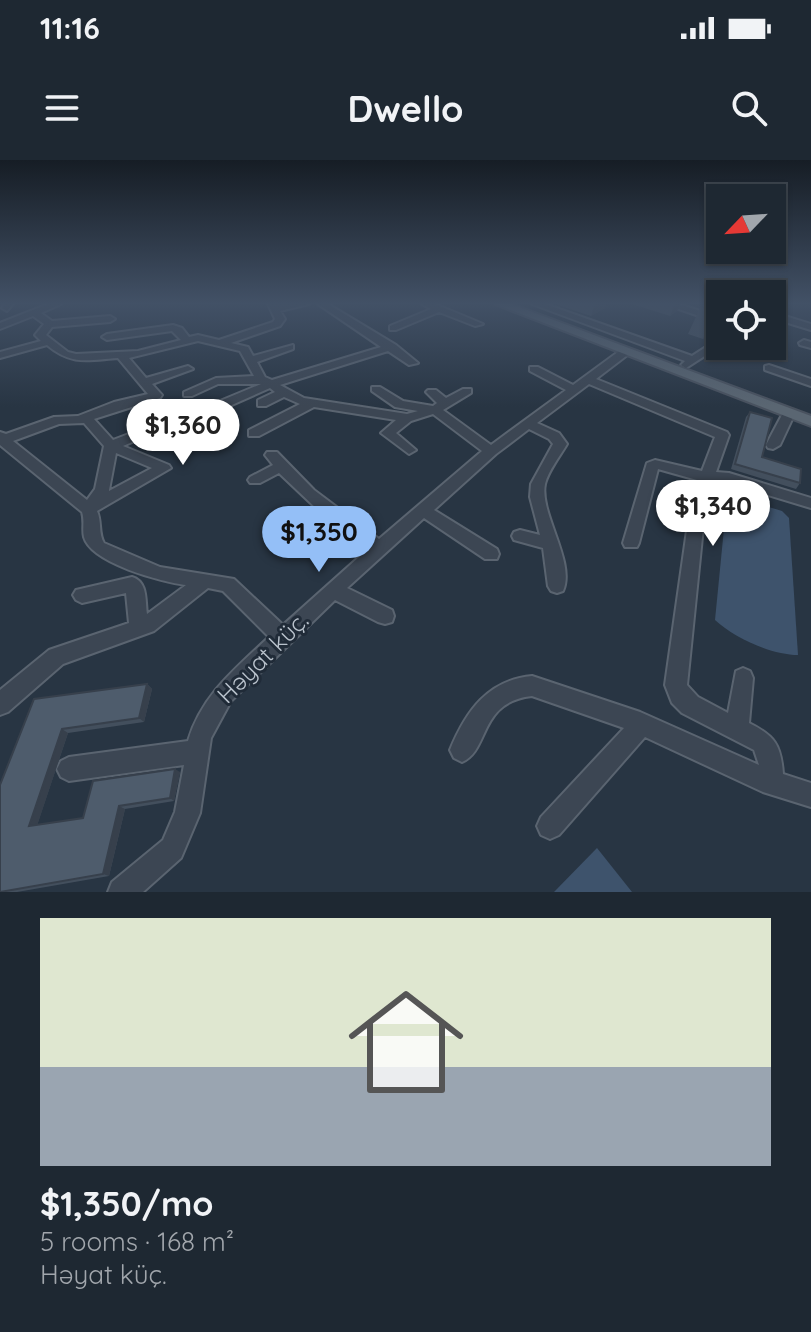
<!DOCTYPE html>
<html lang="en">
<head>
<meta charset="utf-8">
<style>
  body { margin:0; font-family:Quicksand,sans-serif; background:#26303a; color:#f1f3f6; height:100vh; display:flex; flex-direction:column; font-size:30px; white-space:nowrap }
  * { box-sizing:border-box; margin:0 }
  p { font-size:26px; color:#a1a6ac }
  .icon { flex:none; width:44px; height:44px; fill:none; stroke:currentColor; stroke-width:2; stroke-linecap:round; stroke-linejoin:round }
  .map { position:relative; height:732px; overflow:hidden }
  .details { display:flex; flex-direction:column; background:#1e2832; flex:1 }
  .details>* { flex:none }
  .needle { width:52px; rotate:245deg }
  .tools { position:absolute; left:706px; top:24px; display:grid; gap:16px }
  .tools a { display:grid; place-items:center; width:80px; height:80px; border-radius:0px; background:#1e2832; box-shadow:0 2px 6px #0004,0 0 0 2px #3c444d; font-size:40px }
  .price { position:absolute; translate:-50% -68px; padding:0 18px; border-radius:28px; background:#fff; color:#222; font-size:26px; line-height:52px; filter:drop-shadow(0 2px 4px #0008) }
  .price::after { content:''; position:absolute; left:50%; top:48px; width:24px; height:18px; margin-left:-12px; background:inherit; clip-path:polygon(0 0,100% 0,50% 100%) }
  .price.selected { background:#94bff7; color:#111 }
  ul { padding:0; list-style:none }
  li { display:grid; align-content:center; gap:16px; height:424px; padding:0 40px }
  li+li { border-top:2px solid #3c444d }
  li span { display:grid; place-items:center; height:248px; border-radius:0px; color:#555 }
  li>.icon { margin-inline-start:auto }
  span .icon { width:144px; height:144px; fill:#fffc; stroke-width:1 }
  li b { font-size:34px }
  .status { display:flex; justify-content:space-between; align-items:center; height:56px; padding:0 40px; background:#1e2832; direction:ltr }
  .status svg { height:22px; fill:currentColor }
  header { display:flex; justify-content:space-between; align-items:center; height:104px; padding:0 40px; background:#1e2832; font-size:36px; font-weight:800 }
  .map>svg:first-child { display:block }
  .water { fill:#3e536c }
  .lines { fill:none; stroke-linecap:round; stroke-linejoin:round }
  .minor-casing { stroke:#5a6470; stroke-width:4 }
  .major-casing { stroke:#49525f; stroke-width:4 }
  .minor { fill:#3c4653; fill-rule:evenodd }
  .major { fill:#5a6672; fill-rule:evenodd }
  .wall { fill:#434f5d }
  .shaded-wall { fill:#37404c }
  .building { fill:#4e5c6c; stroke:#37404c; stroke-width:2 }
  .labels { text-anchor:middle; stroke-width:6; stroke-linejoin:round; paint-order:stroke }
  .street-label { font-size:24px; fill:#b9c2cc; stroke:#202b38 }
</style>
</head>
<body>
<div class="status"><b>11:16</b><svg viewBox="0 0 49 12"><path d="M0 12V9h3v3zM5 12V6h3v6zM10 12V3h3v9zM15 12V0h3v12zM26 1h20v11H26zM47 4h2v5h-2z"/></svg></div>
<header><svg class="icon" aria-label="menu" viewBox="0 0 24 24"><path d="M4 6h16M4 12h16M4 18h16"/></svg>Dwello<svg class="icon" aria-label="search" viewBox="0 0 24 24"><circle cx="10" cy="10" r="6"/><path d="M15 15l6 6"/></svg></header>
<div class="map">
<svg width="811" height="732" viewBox="0 0 811 732">
  <rect width="100%" height="100%" fill="#283543"/>
  <g class="water">
    <path d="M733 336 782 351 789 358 798 495C772 495 734 478 715 460L727 338Z"/>
    <path d="M597 688 632 732H554Z"/>
  </g>
  <g class="lines">
    <g class="minor-casing">
      <g id="minor">
        <path d="M4 144H13L7 151 2 148Z"/>
        <path d="M48 144H61L41 153 52 161 110 156 115 159 110 162 52 167 46 175 68 192 76 194 138 191 181 180 172 171 107 180 102 177 107 174 173 165 182 168 189 177 198 175 219 180 273 162 275 159 268 144H309L280 151 285 159 280 166 231 183 248 187 253 196 293 185V189L257 202 265 217 272 220 381 187 318 144H328L396 185 418 203 409 205 388 191 280 225 304 238 407 254 418 251 395 247 372 231V227H380L403 241 433 246 437 243 426 232 428 230H436L446 238 463 229H471V233L443 250 491 285 566 230 530 211V207H538L573 225 622 189H630V193L596 219 727 272 729 275 716 312 729 313 811 338V348L728 323 711 321 707 328 687 525 698 537 728 553 736 511 743 508 750 511 753 518 749 563C775 576 781 585 783 614L811 623V647L763 632 645 577 559 675 550 679 541 675 537 666 541 657 624 568 532 536C478 542 490 590 462 602L454 598 450 590C466 551 488 520 532 516L640 552 759 605 754 590 682 553 672 543 665 525 693 328 697 320 658 309 639 383 637 387H625L623 383 647 303 655 300 702 311 715 277 589 224 537 263 559 273 567 284C560 296 548 311 545 324 539 353 576 402 563 431L557 433 551 431 548 426 543 388 514 380 512 376 514 372 520 370 540 375 530 337 531 324 553 284 549 279 529 269 496 294 434 350 497 389 499 394 497 399H485L424 358 347 428 392 450 394 456 392 462 385 464 378 462 335 440 231 541 211 578 200 653 181 698 143 732H108L112 722 163 680 175 652 184 605 69 621 61 617 57 609 61 601 69 597 188 581C202 535 235 509 269 477L223 431 208 428 154 471 63 504 8 552 0 555V530L49 490 129 463 126 433 82 443 76 440 73 435 76 430 132 417C148 422 145 440 147 454L186 425C162 422 91 403 84 377 82 369 85 361 82 352L0 285V272L6 274 54 257 78 256 114 242 148 234 118 198C88 200 72 206 47 185L0 198V192L41 181 35 175 44 164 33 156 0 169V163ZM198 181 240 191 254 216 216 218 184 232V236H192L218 224H261L208 246V252H216L270 228 275 232 258 240V246H266L284 237 300 244 249 270V276H259L314 247 396 260 381 273 409 294 416 290 396 273 411 261 433 254 482 291 379 379 314 330 277 292H267L265 295 273 305 250 317 248 320 250 323H260L279 313 317 349 368 389 283 465 234 419 160 407 104 383C98 373 102 362 97 351L171 308 169 305 123 286 183 260 177 256 173 257 113 280 94 259 160 238 162 235 152 224 193 209 188 206 146 218 129 198ZM84 263 104 286 95 329 87 340 13 281 59 264ZM116 293 152 308 109 331V330Z"/>
        <path d="M422 144H435L483 164 475 166 439 152 396 170H390V166L431 149Z"/>
        <path d="M532 144H545L692 196 720 178V186L686 208 681 205 685 201Z"/>
        <path d="M664 144H678L720 157V163Z"/>
        <path d="M772 152 811 164V170L772 158Z"/>
        <path d="M804 180 811 182V188L800 185 799 183Z"/>
        <path d="M769 205 811 219V226L765 210V206Z"/>
        <path d="M789 249 795 253 780 285 773 289 768 288 766 285 783 253Z"/>
      </g>
    </g>
    <g class="major-casing">
      <path id="major" d="M495 144H511L811 256V266Z"/>
    </g>
    <use href="#minor" class="minor"/>
    <use href="#major" class="major"/>
  </g>
  <g class="wall">
    <path d="M555 144H606L605 148 591 156Z"/>
    <path d="M632 144H680L677 151 670 156Z"/>
    <path d="M720 144 714 170 703 179 688 174 701 146Z"/>
    <path d="M750 252 762 297 800 323 796 329 731 309 746 257Z"/>
    <path d="M147 524 152 529 144 562 68 573 37 665 83 658 180 612 174 641 125 649 109 716 17 732H0L34 539Z"/>
  </g>
  <g class="shaded-wall">
    <path d="M595 144H606L605 148 591 156Z"/>
    <path d="M675 144H680L677 151 670 156Z"/>
    <path d="M720 147V157L714 170 703 179 716 150Z"/>
    <path d="M147 524 152 529 144 562 139 558Z"/>
    <path d="M62 569 68 573 36 669 29 666Z"/>
    <path d="M175 609 180 612 174 641 170 638Z"/>
    <path d="M119 646 125 649 109 716 103 714Z"/>
  </g>
  <g class="building">
    <path d="M704 144H720V147L716 150 701 146Z"/>
    <path d="M750 252 772 258 762 297 801 309 800 323 735 304Z"/>
    <path d="M147 524 139 558 62 569 29 666 83 658 93 621 175 609 170 638 119 646 103 714 0 732V625L34 539Z"/>
  </g>
  <linearGradient id="sky" x2="0" y2="1"><stop stop-color="#161d25"/><stop offset="0.58" stop-color="#425166"/><stop offset="1" stop-color="#425166" stop-opacity="0"/></linearGradient>
  <rect width="811" height="247" fill="url(#sky)"/>
  <g class="labels">
    <g class="street-label">
      <text transform="translate(263 498) rotate(-45)" y="8">Həyat küç.</text>
    </g>
  </g>
</svg>
<div class="tools">
<a><svg class="needle" viewBox="-14 -14 28 28"><path d="M0-13l5 13h-10z" fill="#e53935"/><path d="M0 13l5-13h-10z" fill="#a1a6ac"/></svg></a>
<a><svg class="icon" aria-label="locate" viewBox="0 0 24 24"><circle cx="12" cy="12" r="6"/><path d="M12 2v4M12 18v4M2 12h4M18 12h4"/></svg></a>
</div>
<b class="price" style="left:183px;top:307px">$1,360</b>
<b class="price" style="left:713px;top:388px">$1,340</b>
<b class="price selected" style="left:319px;top:414px">$1,350</b>
</div>
<section class="details">
<ul>
<li><span style="background:linear-gradient(#dfe7d0 60%,#9aa5b1 0)"><svg class="icon" aria-label="home" viewBox="0 0 24 24"><path d="M3 11l9-7 9 7M6 9v11h12V9"/></svg></span><div><b>$1,350/mo</b><p>5 rooms · 168 m²</p><p>Həyat küç.</p></div></li>
</ul>
</section>
</body>
</html>
